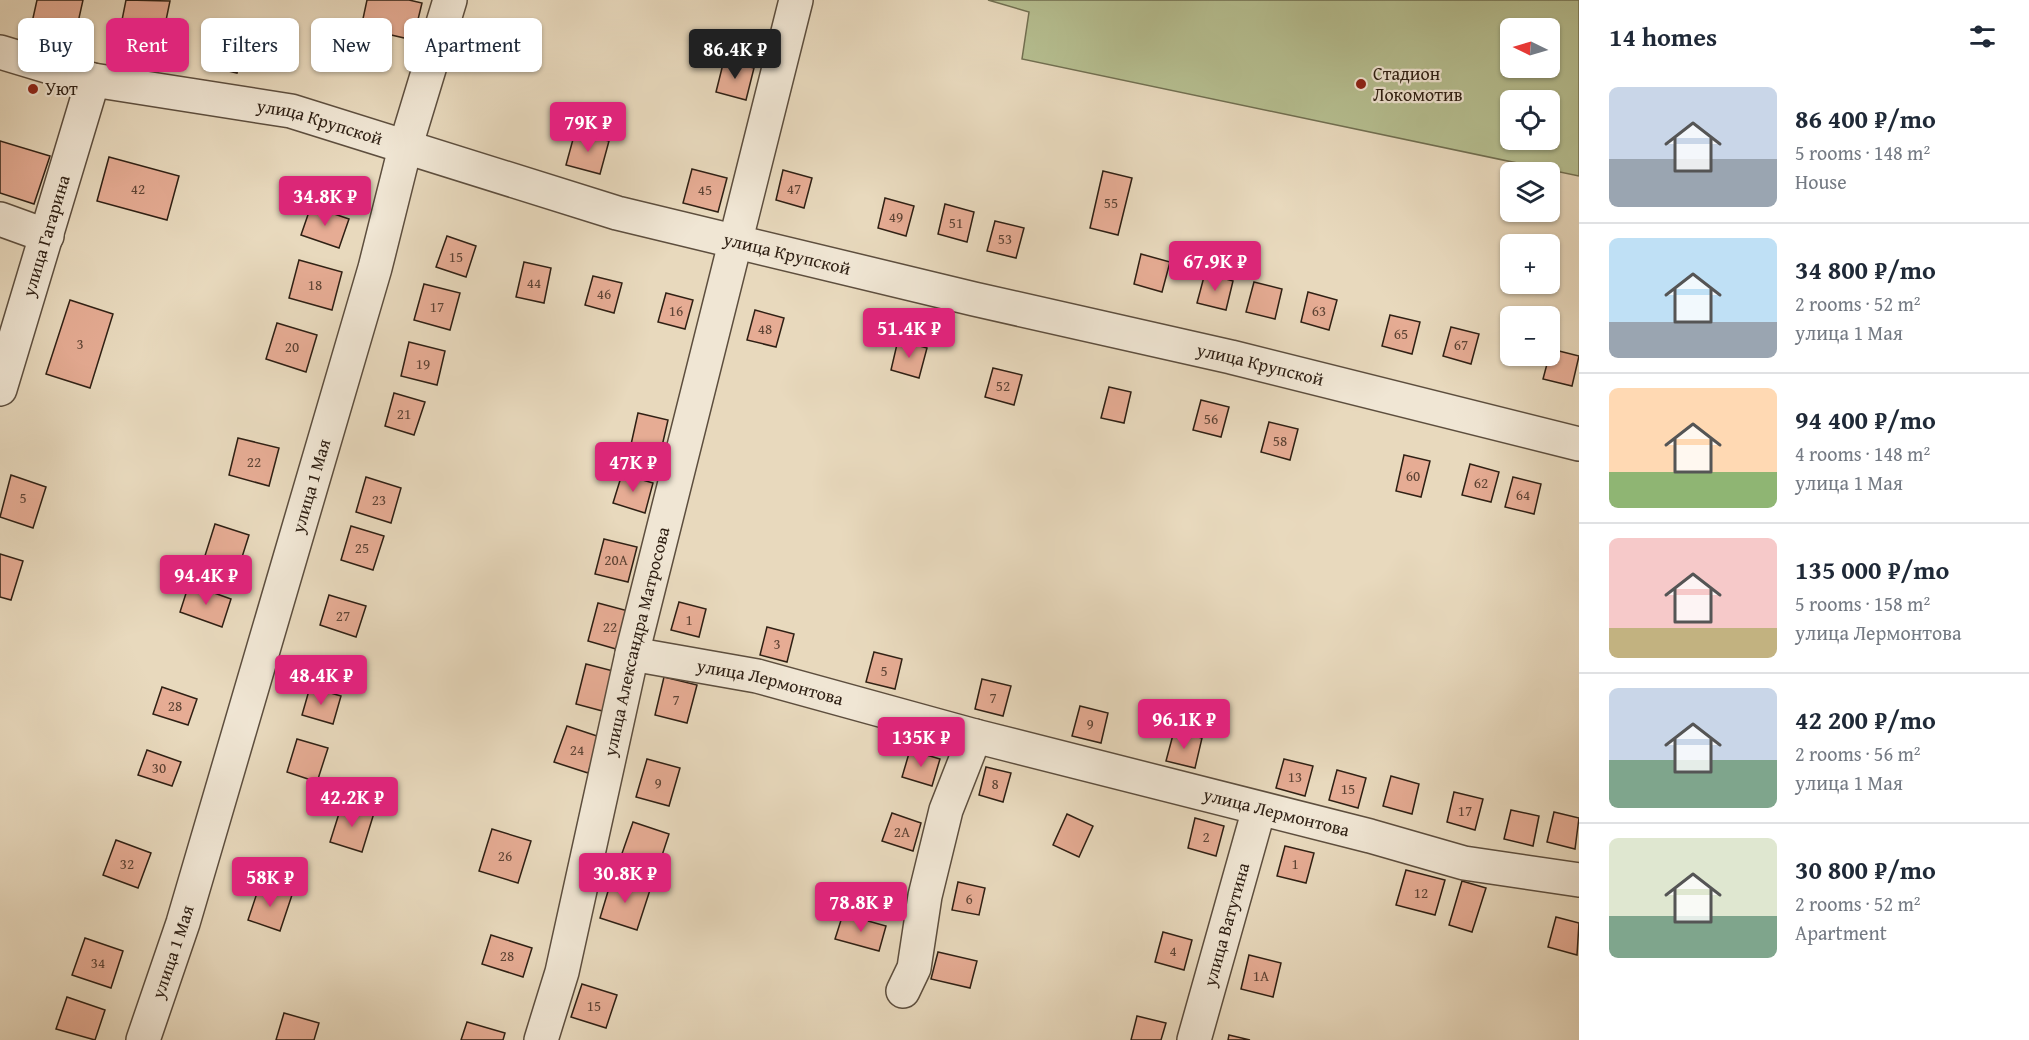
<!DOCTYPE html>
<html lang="en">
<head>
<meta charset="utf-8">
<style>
  body { margin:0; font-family:"Gentium Book Plus",serif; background:#f6f6f7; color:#1f2937; height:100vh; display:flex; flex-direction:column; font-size:22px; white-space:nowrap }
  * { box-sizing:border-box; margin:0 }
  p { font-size:20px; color:#747a83 }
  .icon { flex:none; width:33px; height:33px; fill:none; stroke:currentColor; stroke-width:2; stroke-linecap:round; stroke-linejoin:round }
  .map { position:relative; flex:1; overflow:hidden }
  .side { display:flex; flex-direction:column; background:#fff; width:450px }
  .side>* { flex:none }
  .banner { position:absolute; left:18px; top:18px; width:570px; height:54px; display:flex; gap:12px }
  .needle { width:39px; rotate:275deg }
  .buttons { position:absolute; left:1500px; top:18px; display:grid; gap:12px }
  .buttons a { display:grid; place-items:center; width:60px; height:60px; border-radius:9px; background:#fff; box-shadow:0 2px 4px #0004; font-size:30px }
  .price { position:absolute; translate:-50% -51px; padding:0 14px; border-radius:6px; background:#db2777; color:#fff; font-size:20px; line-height:39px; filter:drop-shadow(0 2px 3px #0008) }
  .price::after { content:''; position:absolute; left:50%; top:36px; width:18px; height:14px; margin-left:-9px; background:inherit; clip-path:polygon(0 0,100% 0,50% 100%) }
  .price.selected { background:#222; color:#fff }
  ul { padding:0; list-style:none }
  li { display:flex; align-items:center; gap:18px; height:150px; padding:0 30px }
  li+li { border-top:2px solid #e0e1e3 }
  li span { display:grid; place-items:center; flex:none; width:168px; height:120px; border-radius:9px; color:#555 }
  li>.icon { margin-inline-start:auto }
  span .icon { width:72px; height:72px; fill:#fffc; stroke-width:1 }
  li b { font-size:26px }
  h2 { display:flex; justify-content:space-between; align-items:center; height:72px; padding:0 30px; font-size:26px }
  .pill { padding:0 21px; border-radius:9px; background:#fff; box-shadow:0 2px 4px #0004; font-size:21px; line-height:54px }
  .pill.selected { background:#db2777; color:#fff }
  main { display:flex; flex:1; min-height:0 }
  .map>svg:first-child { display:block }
  .green { fill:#b6bf91; stroke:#727052; stroke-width:1.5; fill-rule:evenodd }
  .building { fill:#e6ac94; stroke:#2f2014; stroke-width:1.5 }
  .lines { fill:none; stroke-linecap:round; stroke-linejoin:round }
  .minor-casing { stroke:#5d4e3e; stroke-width:36 }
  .minor { stroke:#f0e6d4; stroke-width:33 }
  .poi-dot { fill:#8f2418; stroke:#f0e6d4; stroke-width:2 }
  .labels { text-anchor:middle; stroke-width:4.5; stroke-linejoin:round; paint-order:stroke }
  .number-label { font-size:15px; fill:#5d4334 }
  .poi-label { font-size:18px; fill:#2f2014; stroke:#f0e6d4; text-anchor:start }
  .street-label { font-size:18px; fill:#2f2014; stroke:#f0e6d4 }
</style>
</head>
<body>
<main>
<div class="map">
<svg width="1579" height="1040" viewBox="0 0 1579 1040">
  <rect width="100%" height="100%" fill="#e8d9bd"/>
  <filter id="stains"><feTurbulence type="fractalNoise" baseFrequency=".00333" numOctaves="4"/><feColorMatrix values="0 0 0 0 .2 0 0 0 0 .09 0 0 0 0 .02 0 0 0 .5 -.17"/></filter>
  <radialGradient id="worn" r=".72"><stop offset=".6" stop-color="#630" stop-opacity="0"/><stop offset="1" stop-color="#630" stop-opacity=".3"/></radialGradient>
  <path class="green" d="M988 0H1579V176L1022 59 1029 12ZM1510 28H1550V68H1510ZM1510 100H1550V140H1510Z"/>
  <g class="building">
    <path d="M37 0H83L75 36 31 27Z"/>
    <path d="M126 0 170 1 157 64 115 55Z"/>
    <path d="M367 0H409L422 3 413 40 361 28Z"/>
    <path d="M485 21 518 30 510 57 478 48Z"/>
    <path d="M216 28 246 36 237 73 207 66Z"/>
    <path d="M724 60 754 68 746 100 716 92Z"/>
    <path d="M575 132 609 141 600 174 566 165Z"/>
    <path d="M0 141 50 156 34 204 0 193Z"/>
    <path d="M109 157 179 176 167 220 97 201Z"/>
    <path d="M692 169 727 178 718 212 683 203Z"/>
    <path d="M783 170 812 178 804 208 776 200Z"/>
    <path d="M1103 171 1132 178 1118 235 1090 228Z"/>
    <path d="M885 198 914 206 906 236 878 228Z"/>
    <path d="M945 204 974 212 967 242 938 234Z"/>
    <path d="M311 206 349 219 339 248 301 235Z"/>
    <path d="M995 221 1024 228 1016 258 987 251Z"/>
    <path d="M447 236 476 246 466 277 436 267Z"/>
    <path d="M1141 254 1170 262 1162 292 1134 284Z"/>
    <path d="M299 260 342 272 332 310 289 298Z"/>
    <path d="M524 262 551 268 544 303 516 297Z"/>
    <path d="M1205 273 1233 281 1226 310 1197 303Z"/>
    <path d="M593 276 622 283 614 313 585 305Z"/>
    <path d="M1254 282 1282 289 1275 319 1246 312Z"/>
    <path d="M424 284 460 293 450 330 414 320Z"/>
    <path d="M1308 292 1337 300 1329 330 1301 322Z"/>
    <path d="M666 293 693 300 685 329 658 322Z"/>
    <path d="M70 300 113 314 90 388 46 374Z"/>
    <path d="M755 310 784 318 776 347 747 340Z"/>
    <path d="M1390 315 1420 322 1412 354 1382 346Z"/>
    <path d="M277 323 317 335 306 372 266 359Z"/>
    <path d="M1451 327 1479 334 1471 364 1443 356Z"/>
    <path d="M898 340 927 348 919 378 891 370Z"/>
    <path d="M409 342 445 351 437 385 401 376Z"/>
    <path d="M1551 349 1579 356 1572 386 1543 379Z"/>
    <path d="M993 368 1022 375 1014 405 985 397Z"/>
    <path d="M1109 387 1131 392 1124 423 1101 418Z"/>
    <path d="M394 393 425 402 414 435 385 426Z"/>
    <path d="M1201 400 1229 407 1221 437 1193 430Z"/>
    <path d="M638 413 668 420 660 455 630 449Z"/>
    <path d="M1269 422 1298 429 1290 460 1261 452Z"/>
    <path d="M238 438 279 448 269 486 229 475Z"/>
    <path d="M1404 455 1430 461 1421 497 1396 491Z"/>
    <path d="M1470 464 1499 472 1491 502 1462 495Z"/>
    <path d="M622 474 653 483 645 513 613 503Z"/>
    <path d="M11 475 46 487 33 528 0 517Z"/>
    <path d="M366 477 401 488 391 523 356 512Z"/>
    <path d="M1513 477 1541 484 1534 514 1505 507Z"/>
    <path d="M215 524 249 535 237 573 203 562Z"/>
    <path d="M351 526 384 536 373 570 341 560Z"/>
    <path d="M604 539 637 547 628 582 595 574Z"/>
    <path d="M0 554 23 561 11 600 0 597Z"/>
    <path d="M189 584 231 599 222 627 180 612Z"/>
    <path d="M329 595 366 606 356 637 320 625Z"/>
    <path d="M679 602 706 609 699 637 671 630Z"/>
    <path d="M598 603 632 612 623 651 588 641Z"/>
    <path d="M767 627 794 634 787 662 760 655Z"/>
    <path d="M874 652 902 659 895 689 866 682Z"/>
    <path d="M586 664 621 673 610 713 576 704Z"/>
    <path d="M664 677 697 685 687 723 655 715Z"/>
    <path d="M982 679 1011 686 1003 716 975 709Z"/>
    <path d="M162 687 197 699 188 725 153 714Z"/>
    <path d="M310 687 341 696 333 724 302 715Z"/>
    <path d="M1080 706 1108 713 1101 743 1072 736Z"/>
    <path d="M567 726 600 737 588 773 554 762Z"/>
    <path d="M1174 731 1202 738 1195 768 1166 761Z"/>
    <path d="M297 739 328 748 317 782 287 772Z"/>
    <path d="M147 750 181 762 172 786 138 775Z"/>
    <path d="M910 750 940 759 932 786 902 777Z"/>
    <path d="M647 759 680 768 669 806 636 797Z"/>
    <path d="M1284 759 1313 766 1305 796 1276 788Z"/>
    <path d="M986 767 1011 773 1003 802 979 795Z"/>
    <path d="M1337 770 1366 778 1358 808 1329 800Z"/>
    <path d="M1391 776 1419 784 1412 814 1383 806Z"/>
    <path d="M1454 792 1483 799 1475 830 1447 822Z"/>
    <path d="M342 804 374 813 362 852 330 842Z"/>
    <path d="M1511 810 1539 816 1533 846 1504 839Z"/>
    <path d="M1554 812 1579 818 1575 849 1547 842Z"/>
    <path d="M892 813 921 823 913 851 882 841Z"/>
    <path d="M1067 814 1093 826 1079 857 1053 845Z"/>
    <path d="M1195 818 1224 826 1216 856 1188 848Z"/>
    <path d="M633 822 669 834 656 874 619 862Z"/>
    <path d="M492 829 531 841 518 883 479 871Z"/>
    <path d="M116 840 151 853 138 888 103 875Z"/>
    <path d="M1285 846 1314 853 1306 883 1277 876Z"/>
    <path d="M1406 870 1445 880 1435 915 1396 905Z"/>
    <path d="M612 878 650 890 637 930 600 918Z"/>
    <path d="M1462 881 1486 888 1472 932 1449 925Z"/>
    <path d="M958 882 985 888 979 915 952 910Z"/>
    <path d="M260 884 292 895 280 931 248 920Z"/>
    <path d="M843 914 886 926 879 951 835 939Z"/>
    <path d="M1556 917 1579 923 1577 955 1548 947Z"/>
    <path d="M1163 932 1192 940 1184 970 1155 962Z"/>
    <path d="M491 935 532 948 523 977 482 964Z"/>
    <path d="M85 938 123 951 111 988 72 975Z"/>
    <path d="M938 952 977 961 970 988 931 979Z"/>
    <path d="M1249 955 1281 963 1273 997 1241 989Z"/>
    <path d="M582 984 617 995 606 1028 571 1017Z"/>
    <path d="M67 997 105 1010 95 1040 56 1029Z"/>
    <path d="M284 1013 319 1023 314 1040H276Z"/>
    <path d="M1137 1016 1166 1023 1161 1040H1131Z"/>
    <path d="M467 1022 505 1033 503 1040H461Z"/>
    <path d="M1229 1035 1250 1040H1228Z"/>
  </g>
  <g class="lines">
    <g class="minor-casing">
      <g id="minor">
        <path id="s1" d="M0 52 93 80 291 111 617 213 974 299 1231 357 1579 444"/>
        <path d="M0 219 47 236"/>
        <path id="s2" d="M0 389 93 80"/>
        <path id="s3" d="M632 654 757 676 975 736 1370 836 1464 863 1579 880"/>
        <path d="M903 991 914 968 925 896 946 810 975 736"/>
        <path id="s4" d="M143 1040 183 923 375 268 405 148 450 0"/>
        <path id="s5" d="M541 1040 562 972 632 654 796 0"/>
        <path id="s6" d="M1194 1040 1259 809"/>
      </g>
    </g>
    <use href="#minor" class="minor"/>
  </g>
  <g class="poi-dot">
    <circle cx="1361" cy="84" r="6"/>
    <circle cx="33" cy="89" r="6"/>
  </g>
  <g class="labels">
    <g class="number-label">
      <text x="138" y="194">42</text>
      <text x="794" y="194">47</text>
      <text x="705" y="195">45</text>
      <text x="1111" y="208">55</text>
      <text x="896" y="222">49</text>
      <text x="956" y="228">51</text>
      <text x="1005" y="244">53</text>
      <text x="456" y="262">15</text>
      <text x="534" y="288">44</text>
      <text x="315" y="290">18</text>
      <text x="604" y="299">46</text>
      <text x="437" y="312">17</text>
      <text x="676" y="316">16</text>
      <text x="1319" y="316">63</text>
      <text x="765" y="334">48</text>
      <text x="1401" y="339">65</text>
      <text x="80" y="349">3</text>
      <text x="1461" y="350">67</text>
      <text x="292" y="352">20</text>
      <text x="423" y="369">19</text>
      <text x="1003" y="391">52</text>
      <text x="404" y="419">21</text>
      <text x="1211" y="424">56</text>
      <text x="1280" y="446">58</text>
      <text x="254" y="467">22</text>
      <text x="1413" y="481">60</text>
      <text x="1481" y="488">62</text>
      <text x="1523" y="500">64</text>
      <text x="23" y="503">5</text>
      <text x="379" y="505">23</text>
      <text x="362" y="553">25</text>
      <text x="616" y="565">20А</text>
      <text x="343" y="621">27</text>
      <text x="689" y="625">1</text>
      <text x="610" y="632">22</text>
      <text x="777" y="649">3</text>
      <text x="884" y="676">5</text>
      <text x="993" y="703">7</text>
      <text x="676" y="705">7</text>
      <text x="175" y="711">28</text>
      <text x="1090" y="729">9</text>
      <text x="577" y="755">24</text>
      <text x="159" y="773">30</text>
      <text x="1295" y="782">13</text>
      <text x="658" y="788">9</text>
      <text x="995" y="789">8</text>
      <text x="1348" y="794">15</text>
      <text x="1465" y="816">17</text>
      <text x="902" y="837">2А</text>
      <text x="1206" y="842">2</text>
      <text x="505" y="861">26</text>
      <text x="127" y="869">32</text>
      <text x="1295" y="869">1</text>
      <text x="1421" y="898">12</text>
      <text x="969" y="904">6</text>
      <text x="1173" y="956">4</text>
      <text x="507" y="961">28</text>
      <text x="98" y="968">34</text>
      <text x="1261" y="981">1А</text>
      <text x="594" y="1011">15</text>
    </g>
    <g class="poi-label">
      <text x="1373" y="80">Стадион<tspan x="1373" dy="21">Локомотив</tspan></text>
      <text x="45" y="95">Уют</text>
    </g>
    <g class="street-label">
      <text dy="6" stroke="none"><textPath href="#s1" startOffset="328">улица Крупской</textPath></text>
      <text dy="6" stroke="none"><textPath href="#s2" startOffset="160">улица Гагарина</textPath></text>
      <text dy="6" stroke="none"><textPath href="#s1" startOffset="814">улица Крупской</textPath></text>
      <text dy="6" stroke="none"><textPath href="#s1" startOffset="1300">улица Крупской</textPath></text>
      <text dy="6" stroke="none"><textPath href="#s4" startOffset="579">улица 1 Мая</textPath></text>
      <text dy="6" stroke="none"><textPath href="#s5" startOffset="410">улица Александра Матросова</textPath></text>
      <text dy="6" stroke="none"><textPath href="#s3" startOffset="141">улица Лермонтова</textPath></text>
      <text dy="6" stroke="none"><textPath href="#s3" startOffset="664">улица Лермонтова</textPath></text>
      <text dy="6" stroke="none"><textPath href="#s6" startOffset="120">улица Ватутина</textPath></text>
      <text dy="6" stroke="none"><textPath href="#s4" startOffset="93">улица 1 Мая</textPath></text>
    </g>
  </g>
  <rect width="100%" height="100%" filter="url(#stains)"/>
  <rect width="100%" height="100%" fill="url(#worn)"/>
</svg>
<div class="buttons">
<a><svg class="needle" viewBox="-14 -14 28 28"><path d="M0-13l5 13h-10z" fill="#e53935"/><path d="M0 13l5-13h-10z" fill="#747a83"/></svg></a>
<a><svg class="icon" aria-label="locate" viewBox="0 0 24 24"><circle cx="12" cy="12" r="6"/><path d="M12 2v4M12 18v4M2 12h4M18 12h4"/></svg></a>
<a><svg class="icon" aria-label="layers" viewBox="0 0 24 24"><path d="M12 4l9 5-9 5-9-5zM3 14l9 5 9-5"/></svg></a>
<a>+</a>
<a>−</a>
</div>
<b class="price selected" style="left:735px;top:80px">86.4K ₽</b>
<b class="price" style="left:588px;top:153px">79K ₽</b>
<b class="price" style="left:325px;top:227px">34.8K ₽</b>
<b class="price" style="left:1215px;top:292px">67.9K ₽</b>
<b class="price" style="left:909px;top:359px">51.4K ₽</b>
<b class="price" style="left:633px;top:493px">47K ₽</b>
<b class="price" style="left:206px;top:606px">94.4K ₽</b>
<b class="price" style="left:321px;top:706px">48.4K ₽</b>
<b class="price" style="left:1184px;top:750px">96.1K ₽</b>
<b class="price" style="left:921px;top:768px">135K ₽</b>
<b class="price" style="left:352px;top:828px">42.2K ₽</b>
<b class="price" style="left:625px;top:904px">30.8K ₽</b>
<b class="price" style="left:270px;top:908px">58K ₽</b>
<b class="price" style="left:861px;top:933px">78.8K ₽</b>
<div class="banner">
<a class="pill">Buy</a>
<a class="pill selected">Rent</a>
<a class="pill">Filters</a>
<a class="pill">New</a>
<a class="pill">Apartment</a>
</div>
</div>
<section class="side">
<h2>14 homes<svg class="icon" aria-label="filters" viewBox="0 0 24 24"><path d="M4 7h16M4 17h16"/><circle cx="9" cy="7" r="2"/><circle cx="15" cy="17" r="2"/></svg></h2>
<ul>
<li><span style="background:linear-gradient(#c9d6e8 60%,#9aa5b1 0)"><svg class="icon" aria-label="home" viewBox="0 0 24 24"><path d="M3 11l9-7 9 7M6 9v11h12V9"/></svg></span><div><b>86 400 ₽/mo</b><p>5 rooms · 148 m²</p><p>House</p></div></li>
<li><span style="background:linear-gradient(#bfe0f5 70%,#9aa5b1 0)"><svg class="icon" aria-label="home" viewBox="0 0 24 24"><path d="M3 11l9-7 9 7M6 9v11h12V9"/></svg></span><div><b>34 800 ₽/mo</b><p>2 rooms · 52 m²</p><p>улица 1 Мая</p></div></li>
<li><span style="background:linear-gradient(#ffd9b3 70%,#8fb573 0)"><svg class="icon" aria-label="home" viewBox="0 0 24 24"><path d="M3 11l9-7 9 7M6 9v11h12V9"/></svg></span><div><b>94 400 ₽/mo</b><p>4 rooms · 148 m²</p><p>улица 1 Мая</p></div></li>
<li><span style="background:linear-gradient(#f6c9c9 75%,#c2b280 0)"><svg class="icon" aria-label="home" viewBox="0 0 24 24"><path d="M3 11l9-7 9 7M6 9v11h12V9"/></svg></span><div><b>135 000 ₽/mo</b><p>5 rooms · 158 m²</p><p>улица Лермонтова</p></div></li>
<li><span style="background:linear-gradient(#c9d6e8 60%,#7fa58c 0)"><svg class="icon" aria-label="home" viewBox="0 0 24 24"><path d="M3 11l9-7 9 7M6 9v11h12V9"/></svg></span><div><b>42 200 ₽/mo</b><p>2 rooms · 56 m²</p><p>улица 1 Мая</p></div></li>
<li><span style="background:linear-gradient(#dfe7d0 65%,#7fa58c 0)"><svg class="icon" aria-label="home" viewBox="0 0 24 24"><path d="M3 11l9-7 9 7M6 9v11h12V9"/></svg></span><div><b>30 800 ₽/mo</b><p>2 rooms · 52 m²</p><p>Apartment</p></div></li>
</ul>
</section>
</main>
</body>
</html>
